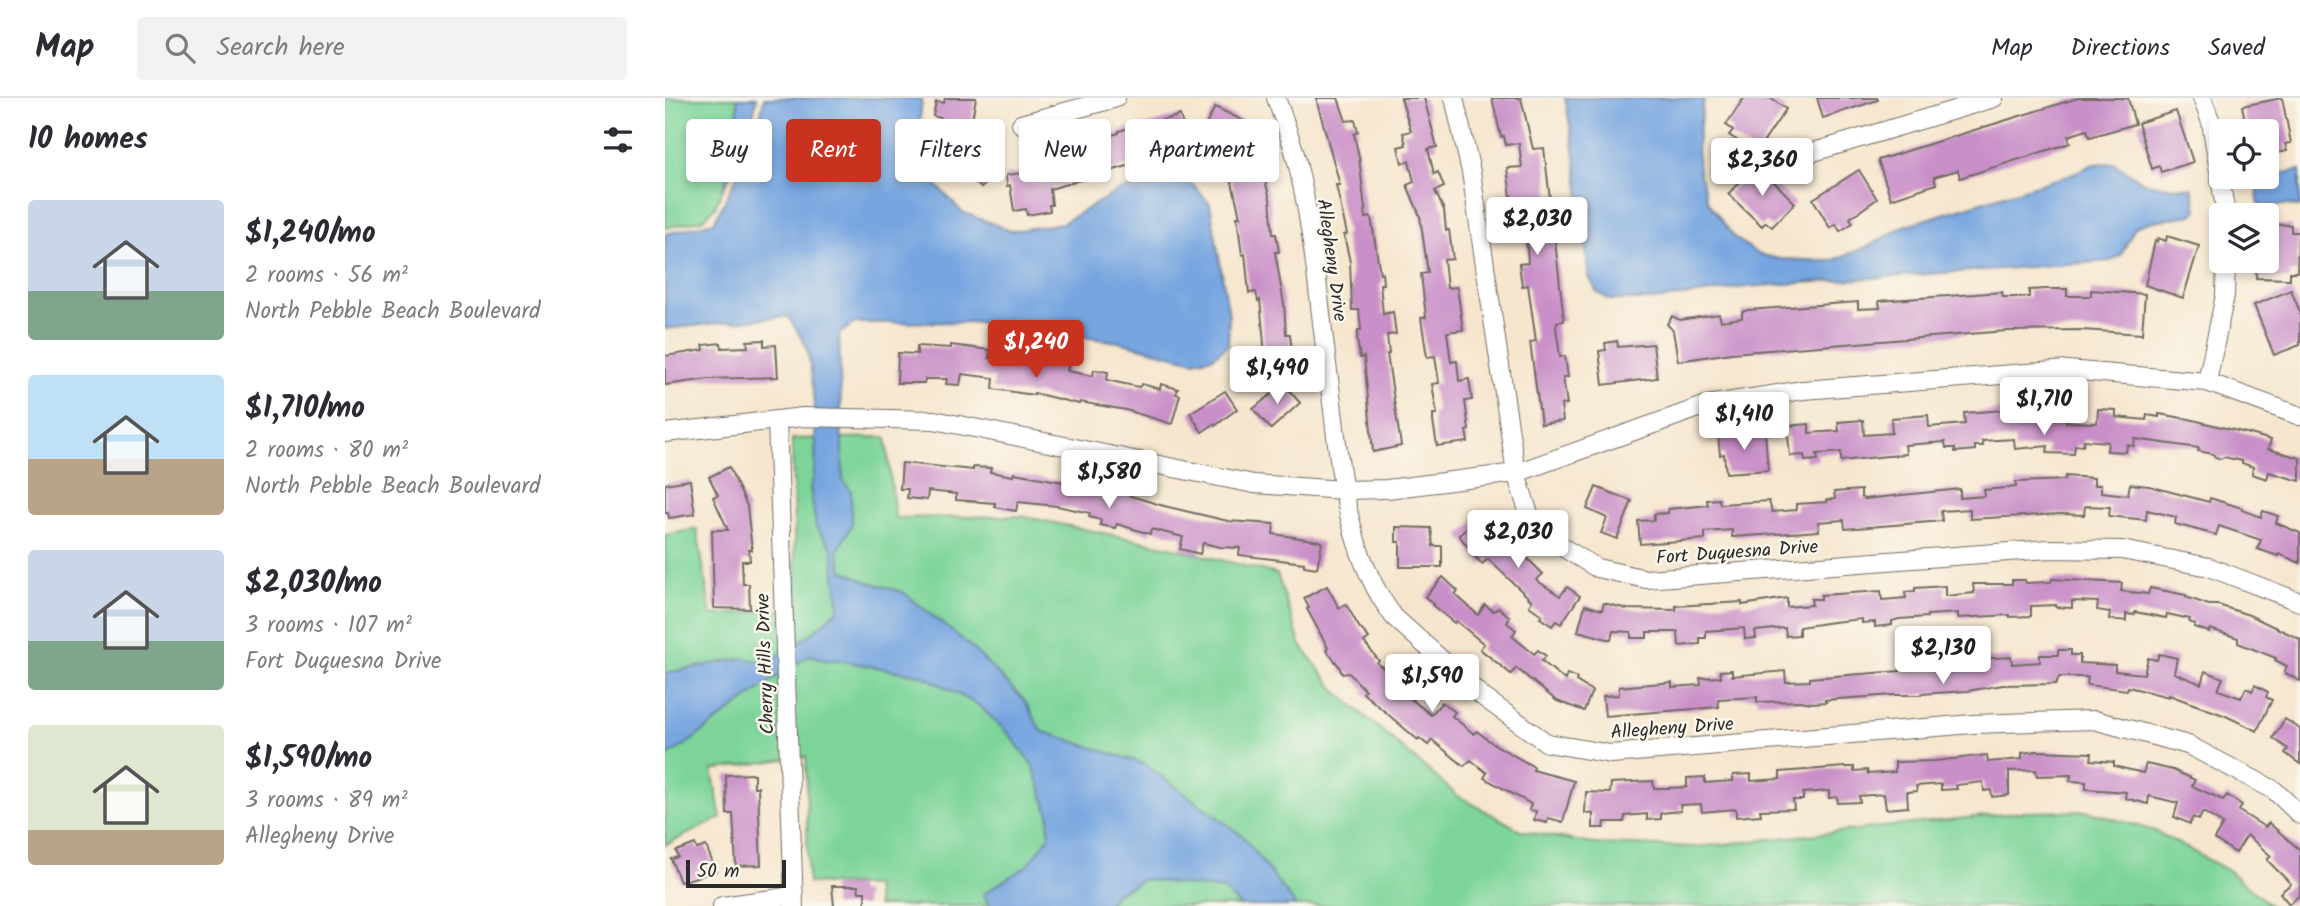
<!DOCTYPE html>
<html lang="en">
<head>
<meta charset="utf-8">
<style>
  body { margin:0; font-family:Kalam,sans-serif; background:#f2f2f3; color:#2b2b33; height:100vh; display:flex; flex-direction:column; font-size:26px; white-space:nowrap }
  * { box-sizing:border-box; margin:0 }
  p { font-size:23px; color:#7c7c81 }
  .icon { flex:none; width:38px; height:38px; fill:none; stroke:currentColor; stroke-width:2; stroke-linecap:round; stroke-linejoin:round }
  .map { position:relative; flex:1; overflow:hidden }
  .side { display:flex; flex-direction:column; background:#fff; width:665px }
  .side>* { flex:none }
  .hud { position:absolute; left:21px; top:21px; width:665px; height:63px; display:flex; gap:14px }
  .buttons { position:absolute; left:1544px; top:21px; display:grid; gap:14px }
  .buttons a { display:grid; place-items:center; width:70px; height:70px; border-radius:7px; background:#fff; box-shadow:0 4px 10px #0003; font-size:35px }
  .scale { position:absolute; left:21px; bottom:18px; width:100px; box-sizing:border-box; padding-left:7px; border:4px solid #2b2b2b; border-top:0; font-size:19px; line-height:24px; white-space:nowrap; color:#2b2b2b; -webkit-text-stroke:5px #fbf7ec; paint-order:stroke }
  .price { position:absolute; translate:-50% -60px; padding:0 16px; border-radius:7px; background:#fff; color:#222; font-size:23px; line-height:46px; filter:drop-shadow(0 2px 4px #0008) }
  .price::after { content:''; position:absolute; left:50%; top:42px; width:21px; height:16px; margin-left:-10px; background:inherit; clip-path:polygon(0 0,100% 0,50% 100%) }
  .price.on { background:#c8321e; color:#fff }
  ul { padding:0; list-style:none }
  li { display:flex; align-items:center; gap:21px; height:175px; padding:0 28px }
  li span { display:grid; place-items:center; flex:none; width:196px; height:140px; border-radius:7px; color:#555 }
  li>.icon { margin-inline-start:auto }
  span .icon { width:84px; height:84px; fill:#fffc; stroke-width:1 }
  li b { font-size:30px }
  h2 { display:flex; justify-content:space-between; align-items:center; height:84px; padding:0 28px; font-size:30px }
  .pill { padding:0 24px; border-radius:7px; background:#fff; box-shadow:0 4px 10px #0003; font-size:24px; line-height:63px }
  .pill.on { background:#c8321e; color:#fff }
  header { display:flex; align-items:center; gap:42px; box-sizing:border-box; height:98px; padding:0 35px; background:#fff; border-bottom:2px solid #e1e1e2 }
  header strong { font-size:33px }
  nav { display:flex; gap:38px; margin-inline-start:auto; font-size:24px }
  .search { width:490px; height:63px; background:#f2f2f3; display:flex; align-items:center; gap:18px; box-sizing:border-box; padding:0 24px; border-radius:7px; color:#7c7c81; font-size:26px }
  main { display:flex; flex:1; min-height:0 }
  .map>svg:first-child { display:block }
  .green { fill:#7cd499; stroke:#548062; stroke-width:2 }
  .water { fill:#76a5e0; stroke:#506886; stroke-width:2 }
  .building { fill:#c98fc8 }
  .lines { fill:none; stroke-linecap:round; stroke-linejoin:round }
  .minor-casing { stroke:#726c64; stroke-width:20 }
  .minor { stroke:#fff; stroke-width:18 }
  .labels { text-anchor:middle; stroke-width:5; stroke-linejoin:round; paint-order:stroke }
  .street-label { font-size:19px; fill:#2b2b2b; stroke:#fbf7ec }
</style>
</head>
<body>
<header>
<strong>Map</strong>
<div class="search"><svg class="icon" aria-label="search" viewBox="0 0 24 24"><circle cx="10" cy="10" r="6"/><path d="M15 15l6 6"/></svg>Search here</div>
<nav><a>Map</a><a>Directions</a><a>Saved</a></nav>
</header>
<main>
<section class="side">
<h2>10 homes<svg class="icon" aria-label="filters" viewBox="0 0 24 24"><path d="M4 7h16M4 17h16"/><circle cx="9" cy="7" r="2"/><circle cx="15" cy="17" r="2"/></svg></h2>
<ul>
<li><span style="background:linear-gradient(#c9d6e8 65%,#7fa58c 0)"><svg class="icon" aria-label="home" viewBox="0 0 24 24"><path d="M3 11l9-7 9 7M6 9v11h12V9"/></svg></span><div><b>$1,240/mo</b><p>2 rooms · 56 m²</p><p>North Pebble Beach Boulevard</p></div></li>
<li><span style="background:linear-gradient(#bfe0f5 60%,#b9a48a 0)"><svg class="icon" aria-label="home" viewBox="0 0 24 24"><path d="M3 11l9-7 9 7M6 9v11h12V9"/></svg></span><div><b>$1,710/mo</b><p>2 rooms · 80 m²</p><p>North Pebble Beach Boulevard</p></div></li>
<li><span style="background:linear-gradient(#c9d6e8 65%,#7fa58c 0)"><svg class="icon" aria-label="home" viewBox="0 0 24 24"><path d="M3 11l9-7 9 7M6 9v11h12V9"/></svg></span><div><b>$2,030/mo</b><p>3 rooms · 107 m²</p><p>Fort Duquesna Drive</p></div></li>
<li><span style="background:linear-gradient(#dfe7d0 75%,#b9a48a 0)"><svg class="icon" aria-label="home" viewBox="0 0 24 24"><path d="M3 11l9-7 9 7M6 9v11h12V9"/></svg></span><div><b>$1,590/mo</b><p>3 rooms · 89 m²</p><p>Allegheny Drive</p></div></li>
</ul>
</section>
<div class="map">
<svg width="1635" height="808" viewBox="0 0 1635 808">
  <rect width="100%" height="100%" fill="#fbf7ec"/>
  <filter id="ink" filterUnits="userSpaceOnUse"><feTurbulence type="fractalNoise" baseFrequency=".0143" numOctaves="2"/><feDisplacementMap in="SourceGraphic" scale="14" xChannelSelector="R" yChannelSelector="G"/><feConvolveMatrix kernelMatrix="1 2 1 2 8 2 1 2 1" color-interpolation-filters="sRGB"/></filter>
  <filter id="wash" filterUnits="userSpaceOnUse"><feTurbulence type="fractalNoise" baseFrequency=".00686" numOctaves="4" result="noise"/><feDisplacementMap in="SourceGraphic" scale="28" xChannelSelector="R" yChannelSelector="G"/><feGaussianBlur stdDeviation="1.57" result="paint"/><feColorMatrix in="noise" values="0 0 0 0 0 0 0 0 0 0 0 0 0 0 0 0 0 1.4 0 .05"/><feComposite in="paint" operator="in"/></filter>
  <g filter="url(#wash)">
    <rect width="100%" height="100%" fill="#f6e6ce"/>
    <g class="green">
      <path d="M0 0H72L74 41 60 86 50 109 39 121 0 130Z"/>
      <path d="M221 339 230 420 356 418 505 449 612 476 636 548 673 595 793 698 857 733 929 746 1032 749 1358 714 1422 713 1490 733 1564 773 1606 808H212L210 788 143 785 141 658 47 672 56 720 0 747V437L32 431 46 517 131 511 127 341Z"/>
    </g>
    <g class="water">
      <path d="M72 0H92L83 41 57 94 74 41Z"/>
      <path d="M99 0H257L254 33 265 80 297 114 347 133 397 125 453 93 510 76 529 88 545 106 564 217 563 247 548 259 529 263 454 244 309 224 190 225 174 236 178 382 186 393 187 426 173 453 177 472 203 484 238 494 303 546 360 603 376 633 479 666 578 738 631 808H576L558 792 479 781 448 797 443 808H325L318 796 363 767 384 739V716L368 668 345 637 313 607 259 578 172 562H158L145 557 99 588 19 648 0 659V575L79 560 101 566 146 536 174 511 167 450 151 429 145 389C156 370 148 275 142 252 138 240 129 229 123 218L0 231V136L49 124 90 43Z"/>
      <path d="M900 0H1039L1032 47 1034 73 1043 104 1069 139 1093 156 1115 161 1166 163 1204 148 1239 128 1404 77 1429 66 1449 65 1477 84 1496 88 1527 90 1532 112 1527 117 1488 123 1470 129 1456 157 1446 163 1081 189 990 202H945L932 194 924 179 909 50Z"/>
      <path d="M1635 72V109C1621 104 1607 110 1593 106L1592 83 1608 77Z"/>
    </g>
    <g id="blocks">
      <g class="building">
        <path d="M280 0H311L304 38 274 31 276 20 268 18 271 4 279 5Z"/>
        <path d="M651 0H673L681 23 690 22 693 34 689 36 694 59 701 120 706 119 715 175H717L718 186H715L718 216 728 214 731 236 722 237 724 256H722L736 348 708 354 699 259 695 260 692 241 693 232H696L694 212H687L685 164 679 137 682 136 671 87H675Z"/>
        <path d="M736 0H759L772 49 763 51 769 76 773 74 779 89 770 93 779 112 781 132H784L788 161 779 162 782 190 792 189 798 232 782 234 786 264 792 263 794 283 804 281 807 302 800 303 804 332 801 333 803 344 772 348 768 323V316H772L767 286 774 285 770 258 762 259 756 220 761 219 756 176 763 175 755 118 742 87 749 84 744 63 737 65 733 49 741 47 738 35 746 33Z"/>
        <path d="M827 0H856L868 51 879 50 886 110H892L894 124 888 125 899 223 892 224 891 229 895 259 900 258 903 279H898L902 306 896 307 898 323 876 326 865 244 871 243 863 187 857 188 854 166 863 165 862 149 858 120 849 121 842 70 857 69 854 45 841 47 839 38 836 39Z"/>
        <path d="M1079 0H1105L1121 11 1091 55 1064 37 1068 32 1061 27Z"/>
        <path d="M1152 0H1212L1213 2 1158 20Z"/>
        <path d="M1413 0H1463L1470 26 1425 39 1422 32 1403 38 1405 45 1295 80 1293 72 1269 79 1271 86 1226 101 1213 62Z"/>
        <path d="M1617 0 1626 45 1620 46 1622 53 1601 57V33H1582L1577 8Z"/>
        <path d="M550 9 585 26 572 51 563 46 560 52 535 38Z"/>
        <path d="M1511 13 1528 64 1496 74 1494 68 1487 71 1473 25Z"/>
        <path d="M515 17 522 42 512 45 514 54 496 60 494 50 467 58 469 66 385 91 387 107H384L385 113 362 117 361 111 349 113 345 87 342 88 341 77 357 75 358 79 392 74 388 60 433 45 432 41 454 35V33L470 28 471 30Z"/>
        <path d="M308 44 337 72 316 90 299 72 294 77 285 66Z"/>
        <path d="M595 64 605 101 608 136H611L614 154H610L619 206 621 236H625L627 254 600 257 595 202 593 203 591 194 584 195 580 156 577 157 572 119H575L564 71Z"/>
        <path d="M1092 67 1130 105 1107 129 1101 124 1097 128 1063 96Z"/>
        <path d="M1194 72 1212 101 1185 120 1188 125 1175 133 1171 126 1165 130 1148 101Z"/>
        <path d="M1601 126 1626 127V134H1633L1632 174H1625V181L1591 180 1592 163H1601Z"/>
        <path d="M1502 138 1534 148 1518 200 1480 187 1490 143 1492 144 1493 140 1501 143Z"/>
        <path d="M1381 191H1402V198H1426V192L1480 196 1477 236 1417 232 1341 233 1066 255 1013 263 1008 233 1002 226 1007 218 1015 222 1054 216 1056 223 1077 220V214L1083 212 1193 204V211L1215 210 1214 203 1337 194 1338 199H1364V192Z"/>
        <path d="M1626 192 1635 214V247L1609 257 1589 207Z"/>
        <path d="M99 242V248L111 247 113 279 43 281 0 287V258L39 252 38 247 56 245 57 250 83 249 82 243Z"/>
        <path d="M952 243 953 249 988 246 992 280 938 287 934 253 941 252 940 245Z"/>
        <path d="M286 247 325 252 324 260 344 262 345 257 383 261 404 265 402 273 428 278 429 272 443 274 442 282 455 285 474 289 477 286 495 291 496 286 513 291 511 296 515 297 507 326 461 312 415 304 414 306 369 295V297L328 291 329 280 297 276 295 287 281 286 282 281H260L259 285H232L233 255 252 256V248L286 250Z"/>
        <path d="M619 286 635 305 606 331 588 311Z"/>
        <path d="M560 293 572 311 550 328 549 326 537 334 525 315Z"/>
        <path d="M1383 310H1401V324L1432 325 1433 311 1451 312V319L1481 322 1482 317 1494 319V316L1524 321 1589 337 1606 342 1603 351 1635 360V383L1604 374 1602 381 1587 376 1588 369 1577 365V363L1559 359 1556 361 1550 359 1548 356 1533 353 1534 350 1470 341 1469 348 1462 347 1461 354 1442 353 1443 344 1419 342 1418 348 1410 347 1409 356 1382 355 1383 348 1350 351 1349 341 1317 343 1318 348H1310V352L1290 354V350H1281L1280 344 1240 347 1241 356 1176 363V354L1152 356 1153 362 1140 363 1139 357 1125 358 1122 328 1144 326V335L1174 333 1173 324 1198 322 1199 337 1227 335 1226 320 1263 317 1264 329 1300 326 1299 315 1352 311V320L1383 318Z"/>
        <path d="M1089 334H1100L1103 372 1061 375 1059 356 1055 357 1053 337Z"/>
        <path d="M237 365 308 372V369L326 370 325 374 348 378 349 375 453 394 499 408 563 423 609 426 608 436 654 443 657 445 652 470 639 468V465L574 457 575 450 555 449 538 445 535 456 515 451 518 439 486 431 485 436 452 426 450 430 435 427 436 422 424 419 425 415 392 408 353 404 351 413 330 409V405L291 402V396L263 393 262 402 242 400 243 391H235Z"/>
        <path d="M64 369 82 408 87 452H84L85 463H77L78 486H84L85 511 49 510 47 432H63L48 399 53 397 44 379Z"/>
        <path d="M1400 378 1429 380V387H1436V394L1463 397 1465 386 1484 388 1544 404 1545 400 1577 410V412L1596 419 1598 413 1613 418 1611 425 1635 435V465L1614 456 1613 458 1592 451 1596 442 1554 428 1551 437 1510 426 1511 419 1482 412 1481 422 1444 418 1445 409 1420 408 1419 417 1396 416 1305 421V411L1276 413 1277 423 1180 431 1179 422 1153 424 1154 433 1067 439V432L1040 434V441L975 446 973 423 989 422V416L1003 415V411L1043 407 1042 402 1054 401 1055 406 1104 403 1107 414 1131 412V406L1162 404 1161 402 1170 401 1169 394 1196 392V399L1199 401 1295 391V400L1320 398 1319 392 1351 389V384L1400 382Z"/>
        <path d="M25 382 30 416 4 420 3 415H0V386Z"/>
        <path d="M931 389 967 403 952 441 936 435 942 420 922 411Z"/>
        <path d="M815 419 825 430 831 425 846 440 844 442 878 476 871 482 895 498 902 489 915 498 896 526 891 523 887 528 875 520 877 517 864 508 867 503 823 461 817 466 807 455 794 437Z"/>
        <path d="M731 429 766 430 768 448H777V469H735V444H731Z"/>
        <path d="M778 479 793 493 790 496 813 517 820 507 828 513 834 510 845 519 842 525 851 532 847 538 869 556 873 552 881 558 877 563 900 582 902 576 912 580 911 583 927 593 919 613 892 603 851 570 846 576 815 551 819 546 791 523 789 525 767 507 768 506 760 499Z"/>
        <path d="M1387 481 1457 485 1456 493 1483 496 1485 490 1521 497V499L1544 507H1553L1584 517 1635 541V583L1619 574 1622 568 1610 562 1611 560 1573 545V540L1545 531 1544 534 1529 529 1530 526 1524 524 1525 521 1502 516 1501 520 1470 514 1469 517 1461 516V523L1444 521 1445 514 1432 512 1433 504 1407 503V510L1391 509V507L1366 508V518L1345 519V517L1293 520V515L1262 517V519L1234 521 1227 523V527L1210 529V524L1197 525V521L1168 524 1134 529V537L1121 538 1120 530 1090 533 1091 540 1080 541 1079 530 1041 533V540H1035V546L1014 548 1013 534H982V540H966V534L948 533 946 542 913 533 920 507 937 512 939 505 962 511 1011 512V508L1077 504V507L1122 500V509L1147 507 1146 501H1156V497L1216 493 1217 502 1241 500 1240 494 1250 493V490L1280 488V498L1309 495 1308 486H1347V482H1360L1361 485 1386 484Z"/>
        <path d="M662 488 674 510 681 506 694 529 704 540 699 544 714 563 712 565 740 588 748 596 745 600 766 617 777 604 790 614 787 618 809 636 812 633 827 645 869 669 868 672 909 683 898 724 883 720 882 725 869 722 871 713 864 712 866 706 819 680 822 675 806 662 799 668 767 642 763 647 754 640 753 642 698 595 700 592 684 575 677 576 674 568 661 552 663 550 642 511 644 510 639 500Z"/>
        <path d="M1393 552H1406V557H1415V565L1450 567V573L1479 576 1483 560 1492 562 1494 556 1512 560 1509 575 1536 586 1540 573 1558 580 1553 592 1576 600 1581 590 1587 593 1590 587 1603 594 1601 599 1607 602 1592 633 1561 618 1504 597V599L1463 589 1462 592 1422 587 1423 579H1394L1391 586 1338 587 1302 593 1256 596V597H1229L1160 602 1161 604 1146 605 1135 603 1092 604V599L1053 601 1054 609 940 618 938 598 954 597V589L1007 584V589L1036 587 1035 580 1056 579 1055 573 1067 572V578L1120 573 1121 584 1145 583V580L1235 573V570L1281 569 1280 561 1314 556V561L1346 559 1347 566 1375 564V557H1393Z"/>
        <path d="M1620 621 1635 631V666L1620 655 1623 651 1608 640Z"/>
        <path d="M1372 653 1427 655 1426 662 1449 664V668L1478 675 1481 666 1508 672 1530 682 1527 688 1558 702 1562 697 1577 707 1574 713 1600 729 1604 725 1635 752V797L1624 806 1615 795 1626 786 1602 762 1606 758 1582 737 1571 755 1549 741 1558 726 1538 714 1534 722 1528 719 1525 726 1509 719 1513 705 1484 698 1483 706 1460 700 1461 694 1421 691V684L1405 683 1406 677 1372 678 1371 672 1344 673V697L1327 699 1326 692 1319 693 1318 684 1291 687 1292 691 1276 692V686L1251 688 1252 693 1242 694 1243 709 1221 711 1219 696 1194 698 1195 704 1173 705 1172 699 1164 700V693L1138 695V702H1128L1129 711 1095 712 1096 717 1071 719V711L1037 714 1036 706 1015 707 1016 713 996 715V721L982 722V716L960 718 959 724H940L939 730H928V716L920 715 921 694 945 695 946 685 988 683 989 690H1002L1022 689V680L1040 679V685L1068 683V677L1086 676V683L1115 681V674L1180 669H1189V673L1202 672 1203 676 1230 674V664L1270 663 1322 657 1323 664 1357 661V655Z"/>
        <path d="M89 676V689H93L96 767 71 768 68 716H62L61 677Z"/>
        <path d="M30 746 32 751 41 748 51 773 15 784 6 761 13 759 11 753Z"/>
        <path d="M167 788H193L194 794H200V808H169Z"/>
      </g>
    </g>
  </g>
  <g filter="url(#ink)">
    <use href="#blocks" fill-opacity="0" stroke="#726c64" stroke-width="2"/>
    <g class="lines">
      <g class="minor-casing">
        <g id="minor">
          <path d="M611 0C618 20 626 40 631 60 649 132 654 208 664 281 675 362 678 452 729 519L818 599 882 645 946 656 1308 626 1429 622 1523 647 1609 692 1635 717"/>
          <path d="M789 0 806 74 851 375 864 416 892 446 932 470 981 481 1384 451 1457 452 1544 469 1635 504"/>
          <path d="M1537 0 1546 24 1561 117"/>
          <path d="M356 26 451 0"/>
          <path d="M1142 56 1329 0"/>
          <path d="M1542 284 1560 197 1561 163"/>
          <path d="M112 322 129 808"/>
          <path d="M0 335 138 319 269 322 589 386 679 392 722 391 851 375 1042 307 1138 292 1402 272 1542 284 1635 318"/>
          <path d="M57 808 128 798"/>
        </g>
      </g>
      <use href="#minor" class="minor"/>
    </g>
  </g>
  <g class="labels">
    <g class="street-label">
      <text transform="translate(668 162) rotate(82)" y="7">Allegheny Drive</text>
      <text transform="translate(1072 453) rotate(-4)" y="7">Fort Duquesna Drive</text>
      <text transform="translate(99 566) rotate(-92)" y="7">Cherry Hills Drive</text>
      <text transform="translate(1007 629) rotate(-4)" y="7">Allegheny Drive</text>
    </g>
  </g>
</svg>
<div class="buttons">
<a><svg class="icon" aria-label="locate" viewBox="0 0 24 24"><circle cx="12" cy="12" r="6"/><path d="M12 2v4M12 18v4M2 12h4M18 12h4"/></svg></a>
<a><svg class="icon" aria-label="layers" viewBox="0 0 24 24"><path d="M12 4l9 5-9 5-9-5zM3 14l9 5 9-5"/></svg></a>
</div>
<div class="scale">50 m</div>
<b class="price" style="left:1097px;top:100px">$2,360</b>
<b class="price" style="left:872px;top:159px">$2,030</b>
<b class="price on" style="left:371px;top:282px">$1,240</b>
<b class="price" style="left:612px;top:308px">$1,490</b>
<b class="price" style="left:1379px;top:339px">$1,710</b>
<b class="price" style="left:1079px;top:354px">$1,410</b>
<b class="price" style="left:444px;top:412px">$1,580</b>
<b class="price" style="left:853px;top:472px">$2,030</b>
<b class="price" style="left:1278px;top:588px">$2,130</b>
<b class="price" style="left:767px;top:616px">$1,590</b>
<div class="hud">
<a class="pill">Buy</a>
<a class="pill on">Rent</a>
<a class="pill">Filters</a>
<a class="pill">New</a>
<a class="pill">Apartment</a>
</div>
</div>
</main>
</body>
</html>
